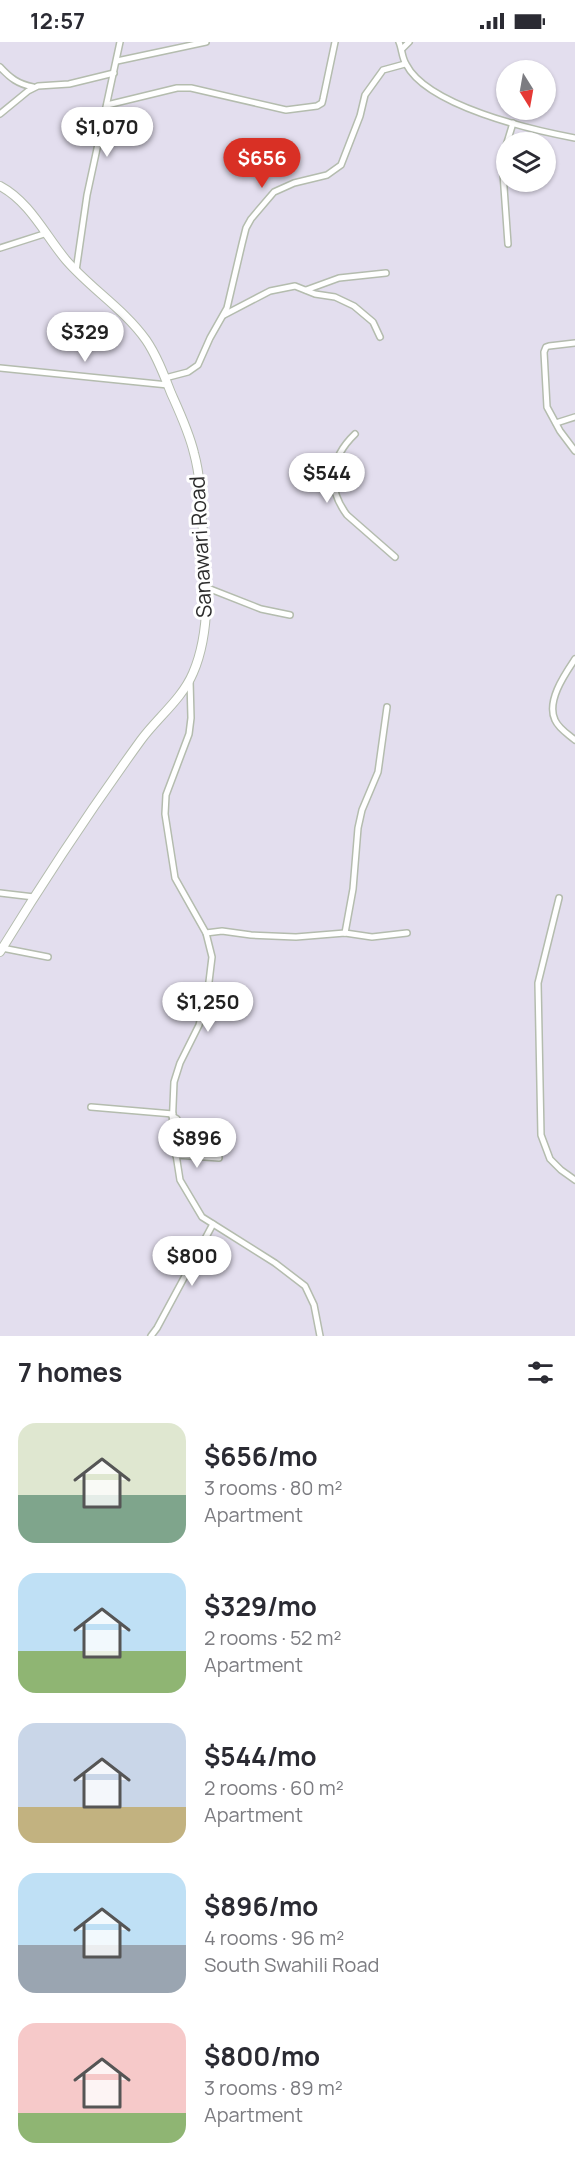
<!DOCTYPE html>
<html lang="en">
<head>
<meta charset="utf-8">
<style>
  body { margin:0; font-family:Manrope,sans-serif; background:#f2f2f3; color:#2b2b33; height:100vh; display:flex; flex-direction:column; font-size:22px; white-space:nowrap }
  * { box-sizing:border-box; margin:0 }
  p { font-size:20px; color:#7c7c81 }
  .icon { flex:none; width:33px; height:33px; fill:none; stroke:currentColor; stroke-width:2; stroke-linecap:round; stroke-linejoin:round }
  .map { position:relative; height:1294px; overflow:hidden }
  .sheet { display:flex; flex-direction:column; background:#fff; flex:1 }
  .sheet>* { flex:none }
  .needle { width:39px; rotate:169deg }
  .buttons { position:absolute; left:496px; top:18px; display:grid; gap:12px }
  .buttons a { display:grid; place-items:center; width:60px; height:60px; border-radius:50%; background:#fff; box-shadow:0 2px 4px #0004; font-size:30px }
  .price { position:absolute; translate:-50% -51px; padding:0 14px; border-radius:21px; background:#fff; color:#222; font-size:20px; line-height:39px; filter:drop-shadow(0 2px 3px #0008) }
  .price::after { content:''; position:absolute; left:50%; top:36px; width:18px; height:14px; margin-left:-9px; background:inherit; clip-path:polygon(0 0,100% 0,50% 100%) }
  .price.selected { background:#d93025; color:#fff }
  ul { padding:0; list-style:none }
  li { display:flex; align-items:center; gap:18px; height:150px; padding:0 18px }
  li span { display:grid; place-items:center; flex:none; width:168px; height:120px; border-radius:18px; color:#555 }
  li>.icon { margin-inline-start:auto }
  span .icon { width:72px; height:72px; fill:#fffc; stroke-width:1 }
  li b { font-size:26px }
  h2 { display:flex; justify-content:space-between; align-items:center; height:72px; padding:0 18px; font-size:26px }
  .status { display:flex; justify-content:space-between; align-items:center; height:42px; padding:0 30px; background:#fff; direction:ltr }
  .status svg { height:16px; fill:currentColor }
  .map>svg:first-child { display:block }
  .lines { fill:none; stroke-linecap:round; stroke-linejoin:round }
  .street-casing { stroke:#b4bcae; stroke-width:8 }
  .secondary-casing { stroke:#b4bcae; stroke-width:10 }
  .street { stroke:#fff; stroke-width:5 }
  .secondary { stroke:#fff; stroke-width:8 }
  .labels { text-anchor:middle; stroke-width:6; stroke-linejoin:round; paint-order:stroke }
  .street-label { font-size:21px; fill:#2c2c2c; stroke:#fff }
</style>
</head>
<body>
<div class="status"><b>12:57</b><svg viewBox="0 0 49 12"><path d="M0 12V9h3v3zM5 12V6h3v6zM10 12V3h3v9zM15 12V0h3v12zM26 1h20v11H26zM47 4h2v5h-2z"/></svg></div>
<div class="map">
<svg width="575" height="1294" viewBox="0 0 575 1294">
  <rect width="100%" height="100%" fill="#e3deee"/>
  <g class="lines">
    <g class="street-casing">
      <g id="street">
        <path d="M399 0C402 7 402 16 406 22 427 64 532 88 575 96"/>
        <path d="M402 7 409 0"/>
        <path d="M117 19 206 0"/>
        <path d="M0 25C10 36 18 42 33 45"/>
        <path d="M107 63 177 46H191L286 68 317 64 322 61 323 57 335 0"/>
        <path d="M0 72 28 49 38 44 69 42 114 31"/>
        <path d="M508 202 502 117 513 81"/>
        <path d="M0 206 47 191"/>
        <path d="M76 229 87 153 120 0"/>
        <path d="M306 248 339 236 386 231"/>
        <path d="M224 273 270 249 295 244 315 252 335 255 354 264 373 280 380 295"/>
        <path d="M575 301 549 304 546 305 544 310 547 365 560 389 575 409"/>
        <path d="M0 326 168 343"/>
        <path d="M165 336 188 330 198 323 210 296 227 266 242 202 246 186 251 177 274 150 294 141 327 133 341 123 360 74 365 53 383 28 405 22"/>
        <path d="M556 381 575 375"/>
        <path d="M355 392C330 416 326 445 347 473L395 515"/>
        <path d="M205 545 261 567 290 573"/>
        <path d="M575 617C565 632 546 659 555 678 559 687 568 692 575 698"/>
        <path d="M190 638 191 676 189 692 166 753 165 772 175 836 206 891 212 915 208 948 199 983 180 1021 174 1040 172 1087 180 1138 202 1175 275 1221 305 1244 314 1263 320 1294"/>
        <path d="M0 851 34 855"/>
        <path d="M559 856 538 941 541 1093 550 1117 561 1128 575 1138"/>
        <path d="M206 891 222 889 251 893 296 895 345 891 372 895 407 891"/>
        <path d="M345 891 353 847 358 786 362 768 378 730 387 665"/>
        <path d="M2 906 48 915"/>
        <path d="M91 1065 173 1072"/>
        <path d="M172 1074 177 1077 179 1090 231 1094"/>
        <path d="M176 1113 219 1116"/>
        <path d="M151 1294 157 1286 213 1182"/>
      </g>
    </g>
    <g class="secondary-casing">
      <path id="secondary" d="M0 144C30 160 45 193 66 218 91 247 124 267 146 298 157 314 164 333 171 351 180 371 189 390 194 411 200 433 201 455 202 478 206 526 213 585 193 631 182 657 157 676 141 698 91 767 44 838 0 910"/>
    </g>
    <use href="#street" class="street"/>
    <use href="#secondary" class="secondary"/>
  </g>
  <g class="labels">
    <g class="street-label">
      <text transform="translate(201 505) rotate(-93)" y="7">Sanawari Road</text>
    </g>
  </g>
</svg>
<div class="buttons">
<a><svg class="needle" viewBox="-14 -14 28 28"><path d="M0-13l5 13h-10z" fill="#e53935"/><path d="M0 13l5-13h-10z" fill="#7c7c81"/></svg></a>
<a><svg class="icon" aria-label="layers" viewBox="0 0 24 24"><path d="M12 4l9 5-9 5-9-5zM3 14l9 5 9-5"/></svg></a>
</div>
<b class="price" style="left:107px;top:116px">$1,070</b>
<b class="price selected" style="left:262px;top:147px">$656</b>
<b class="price" style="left:85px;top:321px">$329</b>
<b class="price" style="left:327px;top:462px">$544</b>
<b class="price" style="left:208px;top:991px">$1,250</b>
<b class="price" style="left:197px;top:1127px">$896</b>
<b class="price" style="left:192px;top:1245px">$800</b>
</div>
<section class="sheet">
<h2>7 homes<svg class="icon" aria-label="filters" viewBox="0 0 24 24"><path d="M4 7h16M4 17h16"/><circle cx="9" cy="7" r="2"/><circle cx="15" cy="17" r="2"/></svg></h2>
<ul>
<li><span style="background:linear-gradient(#dfe7d0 60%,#7fa58c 0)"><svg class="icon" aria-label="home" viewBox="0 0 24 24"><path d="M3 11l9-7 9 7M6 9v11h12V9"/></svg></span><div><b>$656/mo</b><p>3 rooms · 80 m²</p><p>Apartment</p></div></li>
<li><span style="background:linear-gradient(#bfe0f5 65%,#8fb573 0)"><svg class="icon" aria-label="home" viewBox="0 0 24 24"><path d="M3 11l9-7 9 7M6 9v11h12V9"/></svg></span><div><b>$329/mo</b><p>2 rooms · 52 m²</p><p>Apartment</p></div></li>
<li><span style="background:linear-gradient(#c9d6e8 70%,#c2b280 0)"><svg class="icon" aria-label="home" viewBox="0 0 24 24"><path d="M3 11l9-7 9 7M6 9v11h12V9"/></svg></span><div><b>$544/mo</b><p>2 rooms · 60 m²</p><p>Apartment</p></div></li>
<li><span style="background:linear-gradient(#bfe0f5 60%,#9aa5b1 0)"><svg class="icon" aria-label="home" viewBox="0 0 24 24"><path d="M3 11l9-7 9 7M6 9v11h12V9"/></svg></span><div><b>$896/mo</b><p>4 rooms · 96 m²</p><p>South Swahili Road</p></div></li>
<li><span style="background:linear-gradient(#f6c9c9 75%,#8fb573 0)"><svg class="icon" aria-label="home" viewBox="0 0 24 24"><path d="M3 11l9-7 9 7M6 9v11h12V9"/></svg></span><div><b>$800/mo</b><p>3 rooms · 89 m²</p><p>Apartment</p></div></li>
</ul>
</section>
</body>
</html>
